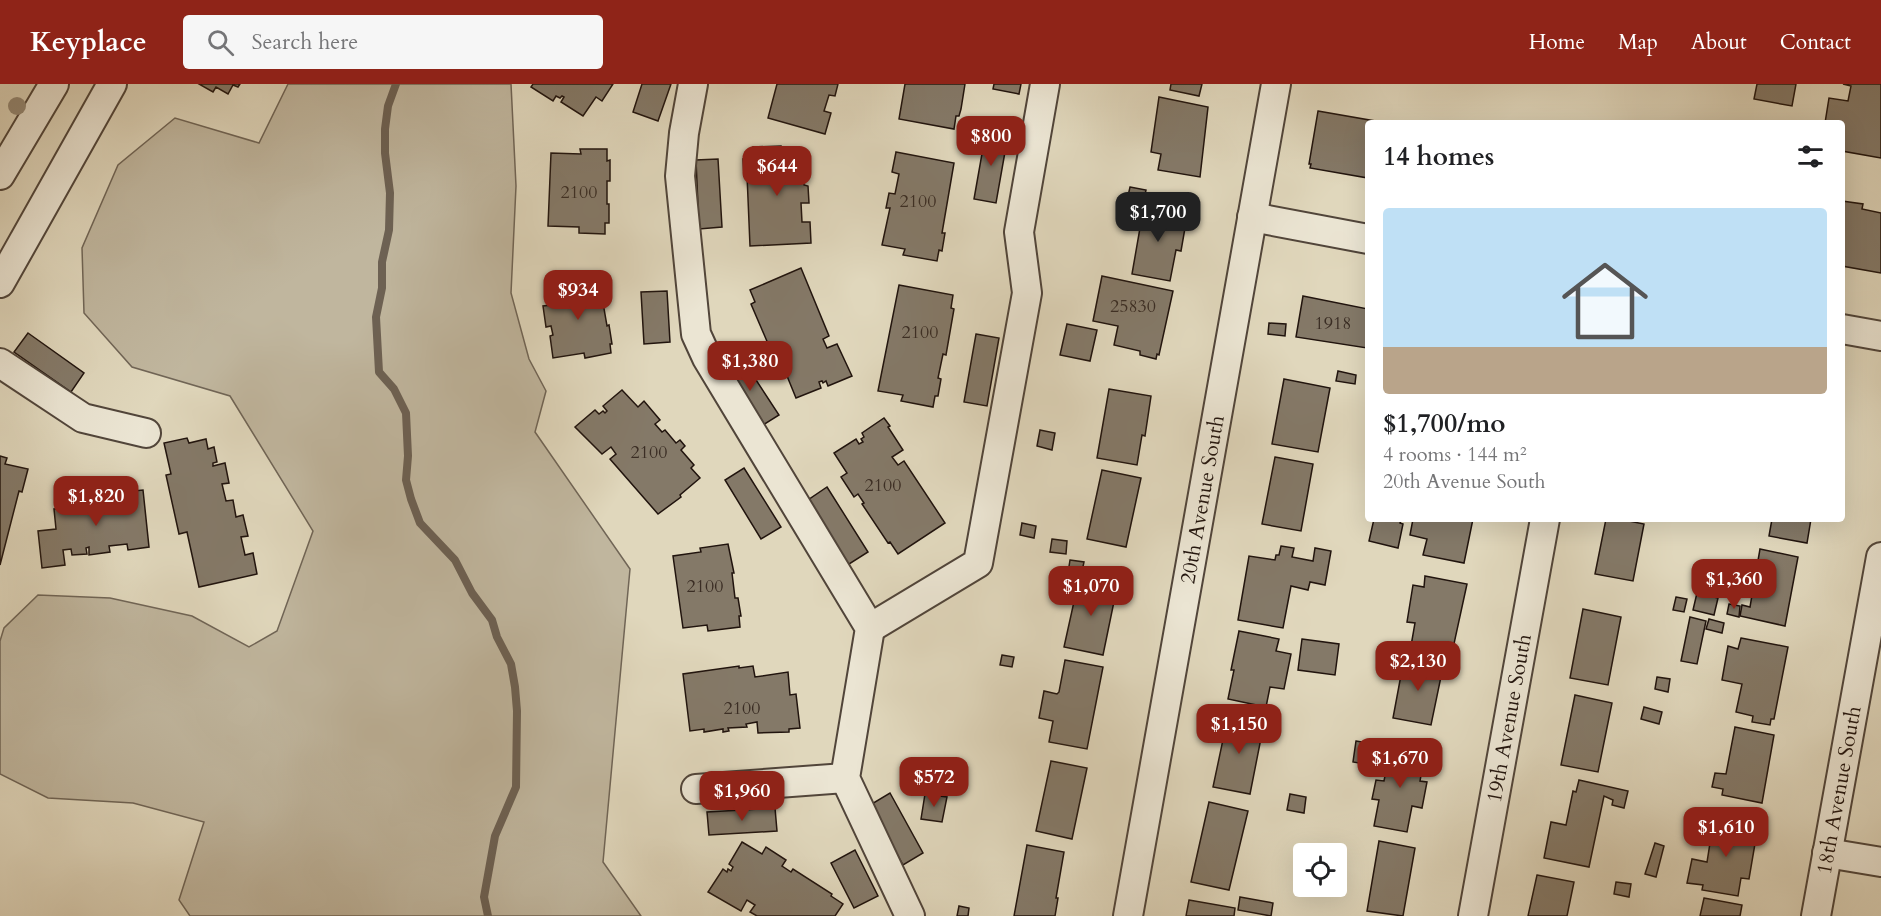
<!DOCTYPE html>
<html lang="en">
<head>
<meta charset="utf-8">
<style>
  body { margin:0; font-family:Cardo,serif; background:#f6f6f6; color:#202124; height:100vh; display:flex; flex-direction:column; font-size:22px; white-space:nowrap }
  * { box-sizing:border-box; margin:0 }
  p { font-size:20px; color:#757577 }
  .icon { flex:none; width:33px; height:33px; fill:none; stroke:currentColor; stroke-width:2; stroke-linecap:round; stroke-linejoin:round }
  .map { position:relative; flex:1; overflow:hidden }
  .details { position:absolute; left:1365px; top:36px; width:480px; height:402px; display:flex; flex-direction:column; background:#fff; border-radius:6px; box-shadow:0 6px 24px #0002 }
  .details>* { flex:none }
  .tools { position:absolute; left:1293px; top:759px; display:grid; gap:12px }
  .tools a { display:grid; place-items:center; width:54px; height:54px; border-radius:6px; background:#fff; box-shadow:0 6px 24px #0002; font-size:30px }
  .price { position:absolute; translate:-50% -51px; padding:0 14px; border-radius:12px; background:#8f2418; color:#fff; font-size:20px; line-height:39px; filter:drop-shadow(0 2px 3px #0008) }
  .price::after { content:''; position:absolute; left:50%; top:36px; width:18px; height:14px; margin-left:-9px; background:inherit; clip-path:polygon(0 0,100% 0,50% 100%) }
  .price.active { background:#222; color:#fff }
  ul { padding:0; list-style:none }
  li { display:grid; align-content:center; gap:12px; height:318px; padding:0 18px }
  li span { display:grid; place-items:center; height:186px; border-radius:6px; color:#555 }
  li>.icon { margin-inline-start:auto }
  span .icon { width:108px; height:108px; fill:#fffc; stroke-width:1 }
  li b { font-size:26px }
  h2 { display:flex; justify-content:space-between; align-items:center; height:72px; padding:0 18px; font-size:26px }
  header { display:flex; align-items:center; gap:36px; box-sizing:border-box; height:84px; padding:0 30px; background:#8f2418; color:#fff }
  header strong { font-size:28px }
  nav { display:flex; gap:33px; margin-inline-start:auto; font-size:21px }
  .search { width:420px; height:54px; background:#f6f6f6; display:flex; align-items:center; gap:15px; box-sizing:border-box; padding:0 21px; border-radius:6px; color:#757577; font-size:22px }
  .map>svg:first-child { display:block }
  .green { fill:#c0b69e; stroke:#706556; stroke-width:1.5 }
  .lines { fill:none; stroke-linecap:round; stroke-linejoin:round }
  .stream { stroke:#6d6153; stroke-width:8 }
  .building { fill:#847968; stroke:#21140e; stroke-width:1.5 }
  .minor-casing { stroke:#51453a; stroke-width:32 }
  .minor { stroke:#ebe5d3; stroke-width:28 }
  .tree { fill:#968b78 }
  .labels { text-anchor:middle; stroke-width:6; stroke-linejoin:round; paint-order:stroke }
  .number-label { font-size:18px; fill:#3a2d24 }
  .street-label { font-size:21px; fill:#21140e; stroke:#ebe5d3 }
</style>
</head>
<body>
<header>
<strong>Keyplace</strong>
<div class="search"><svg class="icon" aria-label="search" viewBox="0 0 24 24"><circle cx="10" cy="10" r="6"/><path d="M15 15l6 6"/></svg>Search here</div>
<nav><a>Home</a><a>Map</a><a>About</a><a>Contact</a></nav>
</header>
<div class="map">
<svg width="1881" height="832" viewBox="0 0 1881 832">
  <rect width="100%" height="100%" fill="#e0d7bc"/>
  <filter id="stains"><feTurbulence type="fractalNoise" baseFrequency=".00333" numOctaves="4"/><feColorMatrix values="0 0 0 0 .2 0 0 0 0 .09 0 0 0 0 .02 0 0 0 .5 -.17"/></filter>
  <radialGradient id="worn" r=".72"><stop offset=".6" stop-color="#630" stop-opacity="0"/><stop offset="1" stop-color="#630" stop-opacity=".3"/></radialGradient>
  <path class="green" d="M288 0H511L516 102 511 209 529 275 546 307 535 348 630 485 603 778 641 832H190L179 816 204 738 133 719 48 714 0 690V557L4 544 38 511 110 514 192 532 249 563 277 547 313 447 230 312 132 283 84 229 82 164 118 81 175 34 259 59Z"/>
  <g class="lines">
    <path class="stream" d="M396 0 388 22 385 45V69L390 109 389 146 382 178V204L376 233 379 288 394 305 406 329 408 372 406 396 411 415 420 439 455 476 472 509 492 536 497 553 511 580 515 603 517 627 516 703 495 752 484 813 488 832"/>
  </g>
  <g class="building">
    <path d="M199 0H240L238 3 233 1 228 10 216 3 213 8Z"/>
    <path d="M533 0H613L602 17 596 13 583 32 561 18 564 13 562 12 560 14 556 12 553 17 531 3Z"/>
    <path d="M642 0H671L658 37 633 28Z"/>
    <path d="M777 0H838L835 12 829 11 824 27 831 29 825 50 768 34Z"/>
    <path d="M905 0H965L961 25 959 32H956L954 45 899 35Z"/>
    <path d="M994 0H1021L1019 10 993 5Z"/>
    <path d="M1171 0H1202L1199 12 1170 6Z"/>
    <path d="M1757 0H1796L1792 22 1754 15Z"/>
    <path d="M1843 0H1881V74L1842 67V39H1825L1829 14 1848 17 1851 2Z"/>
    <path d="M1159 13 1208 23 1200 93 1158 86 1161 70 1151 68Z"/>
    <path d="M1318 27 1375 37V39H1368V94L1310 84 1311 80H1309Z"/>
    <path d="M986 47 1008 51 996 119 974 115Z"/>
    <path d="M781 62V67L803 66 804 101 808 102 809 119H801L802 138H810L811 159 750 162 747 91 744 92 743 75 754 74 753 63Z"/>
    <path d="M580 65H607V77L610 76V97H607V120H609V139H605V150L579 149V143L548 142 551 69 581 70Z"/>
    <path d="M896 68 954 79 942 149H945L942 167 939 166 937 177 903 171 905 165 882 161 890 124H886L889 109 895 110 899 90 892 88Z"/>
    <path d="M718 75 722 143 699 145 696 76Z"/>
    <path d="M1130 103 1146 106 1144 115 1128 112Z"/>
    <path d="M1842 117 1863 120 1862 125 1881 129V189L1842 182Z"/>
    <path d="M1144 121 1183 129 1180 144H1185L1181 167 1176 166 1170 197 1132 190Z"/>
    <path d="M801 184 829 252 823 255 827 264 837 260 852 292 828 302 826 297 823 299 822 297 819 298 821 304 796 314 787 292 780 295 771 273 777 271 773 260 769 262 751 220 755 218 750 206Z"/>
    <path d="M1102 192 1173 207 1159 271 1157 270 1156 275 1140 271V267L1114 261 1118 242 1093 237Z"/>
    <path d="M599 196 607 242 609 241 612 260H610L611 269 585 274 584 269 553 274 550 252 553 251 551 242 546 243 543 222 551 221 548 208 574 203 573 200Z"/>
    <path d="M899 201 953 211 951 224 954 225 946 271 943 270 938 294 941 295 938 312H935L933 323 901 317 903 311 878 307Z"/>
    <path d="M667 207 670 258 644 260 641 208Z"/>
    <path d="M1303 212 1368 225 1367 264 1296 253Z"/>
    <path d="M1269 239 1286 240 1285 252 1268 250Z"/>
    <path d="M1067 240 1097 246 1090 277 1060 271Z"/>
    <path d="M28 249 84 289 71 308 14 268Z"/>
    <path d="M976 250 999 254 987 322 964 318Z"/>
    <path d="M741 273 779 331 760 343 722 286Z"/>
    <path d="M1338 287 1356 291 1355 300 1336 297Z"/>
    <path d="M1284 295 1330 304 1318 368 1272 360Z"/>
    <path d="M1109 305 1151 312 1145 352 1142 351 1137 381 1097 374Z"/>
    <path d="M622 306 638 323 644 317 660 336 655 340 662 348 665 346 676 359 680 356 685 362 681 366 694 381 691 384 700 394 680 411 681 413 658 430 610 375 616 370 611 363 602 370 575 343 595 326 599 330 603 327 605 329 607 327 603 322Z"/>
    <path d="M884 334 890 342 888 343 903 366 892 373 898 381 904 377 945 439 898 470 890 458 888 459 862 420 864 419 858 410 854 413 841 393 847 389 834 369 856 355 859 360 863 358 861 355 864 353 862 349Z"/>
    <path d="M1040 346 1055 349 1052 366 1037 362Z"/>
    <path d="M187 354 189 359 206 355 208 365 214 363 217 378 213 379V382L225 379 229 399 222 400 226 417 233 416 236 433 243 431 248 452 241 453 245 471 253 469 257 490 199 503 187 448 179 450 166 391 171 390 164 359Z"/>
    <path d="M0 372 7 374 5 380 28 385 22 408 19 407 0 481Z"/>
    <path d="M1275 373 1313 380 1301 447 1262 440Z"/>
    <path d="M744 384 781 443 761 455 725 396Z"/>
    <path d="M1102 386 1141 394 1126 463 1087 455Z"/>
    <path d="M827 403 868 468 846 482 805 418Z"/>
    <path d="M143 406 149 463 128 466 127 460 109 462 110 468 89 471V463L86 464 87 470 72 471 71 465 63 466 65 481 42 484 38 447 56 445 54 425 85 422 84 412Z"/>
    <path d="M1374 435H1401L1400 439 1403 440 1398 464 1369 457Z"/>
    <path d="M1413 435H1473L1464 479 1423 471 1427 455 1410 451Z"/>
    <path d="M1606 435H1619L1644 440 1633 497 1595 490Z"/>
    <path d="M1772 435H1811L1807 459 1769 452Z"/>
    <path d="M1022 439 1036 442 1034 454 1020 451Z"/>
    <path d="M1052 455 1067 457 1066 470 1050 468Z"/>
    <path d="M728 460 734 489H732L735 514H738L741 532H739L740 543 708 547 707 541 683 544 673 472 701 468 700 464Z"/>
    <path d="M1281 462 1294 464 1292 473 1313 477 1315 464 1331 467 1325 501 1310 498 1308 506 1291 502 1283 544 1238 536 1249 472 1275 476 1276 471H1279Z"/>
    <path d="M1760 465 1798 473 1785 542 1740 532 1742 521 1750 523Z"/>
    <path d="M1070 476 1084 478 1081 492 1068 489Z"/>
    <path d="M1425 492 1467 500 1452 569 1411 562 1415 539 1407 538 1413 501 1424 503Z"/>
    <path d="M1079 495 1117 503 1103 571 1064 563Z"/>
    <path d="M1697 509 1718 514 1714 531 1693 526Z"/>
    <path d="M1676 513 1687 515 1684 528 1673 526Z"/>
    <path d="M1729 520 1740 522 1739 533 1727 530Z"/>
    <path d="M1583 525 1621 533 1608 601 1570 594Z"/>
    <path d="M1690 533 1706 537 1697 580 1681 577Z"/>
    <path d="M1709 535 1724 539 1722 549 1706 545Z"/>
    <path d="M1239 547 1279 555 1276 567 1291 570 1284 605 1270 603 1266 623 1228 615 1234 586H1231Z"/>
    <path d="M1741 554 1788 563 1774 635H1771L1770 641 1752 638 1753 632 1736 628 1742 600 1722 596 1728 562 1738 565Z"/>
    <path d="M1302 555 1339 560 1335 591 1298 586Z"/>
    <path d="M1002 571 1014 573 1012 583 1000 581Z"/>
    <path d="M1404 575 1443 583 1431 641 1393 634Z"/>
    <path d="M1065 576 1103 583 1087 665 1049 658 1053 637 1039 634 1044 607 1057 610 1059 608Z"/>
    <path d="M739 582V584L753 582 755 593 788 588 790 611 796 610 800 644 789 645V648L758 649 757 638 746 640 747 643 728 644 729 647 723 648V645L704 648V645L690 647 683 590Z"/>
    <path d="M1657 593 1670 595 1668 608 1655 605Z"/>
    <path d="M1575 611 1612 619 1598 688 1561 681Z"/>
    <path d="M1644 623 1662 628 1659 640 1641 635Z"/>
    <path d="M1228 632 1264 639 1250 710 1213 703Z"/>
    <path d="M1735 643 1774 651 1762 719 1722 711 1723 705 1712 703 1715 689 1726 690Z"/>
    <path d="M1356 657 1385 662 1381 683 1353 678Z"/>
    <path d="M1391 662 1425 668 1420 697 1427 698 1422 724 1412 722 1407 748 1374 742 1379 716 1372 715 1376 696 1384 697Z"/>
    <path d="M1051 677 1087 684 1072 755 1036 747Z"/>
    <path d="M1579 696 1628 707 1624 724 1612 721 1613 716 1604 712 1589 783 1544 774 1551 738 1566 741 1573 707 1576 708Z"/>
    <path d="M890 709 923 769 903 781 870 721Z"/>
    <path d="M925 710 947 713 942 738 921 735Z"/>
    <path d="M1290 710 1306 713 1304 729 1287 726Z"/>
    <path d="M1209 718 1248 727 1229 806 1191 798Z"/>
    <path d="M775 724 777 747 709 751 707 728Z"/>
    <path d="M1714 734 1758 742 1749 795 1741 794 1738 812 1702 806 1703 801 1687 799 1692 775 1707 778Z"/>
    <path d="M1379 757 1415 764 1403 832 1367 827Z"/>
    <path d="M742 758 762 770 766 763 786 776 782 782 791 788 793 785 832 810 831 812 843 820 835 832H757L750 828 755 821 747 816 741 827 708 808 723 785 727 788 728 785 731 787 733 783 729 780Z"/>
    <path d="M1655 759 1664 762 1656 793 1645 790Z"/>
    <path d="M1027 761 1064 768 1056 814H1058L1055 832H1014Z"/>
    <path d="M855 766 878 812 854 824 831 779Z"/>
    <path d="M1537 791 1574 798 1567 832H1528Z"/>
    <path d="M1616 798 1631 800 1629 813 1614 810Z"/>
    <path d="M1240 813 1273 819 1271 832 1238 826Z"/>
    <path d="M1704 814 1742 821 1740 832H1700Z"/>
    <path d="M1189 816 1235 824 1234 832H1186Z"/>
    <path d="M959 822 969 824 968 832H957Z"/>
  </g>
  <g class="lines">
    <g class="minor-casing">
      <g id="minor">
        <path d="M693 0 684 49 680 92 696 250 707 274 870 544 845 694 910 832"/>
        <path d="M0 91 54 0"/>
        <path d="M1252 133 1368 155"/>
        <path d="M0 199 112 0"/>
        <path d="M1842 245 1881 252"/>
        <path d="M0 279 83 334 146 349"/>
        <path d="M870 544 978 479 1027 209 1019 148 1045 0"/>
        <path d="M696 705 845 694"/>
        <path d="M1827 769 1881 778"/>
        <path id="s1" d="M1128 832 1276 0"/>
        <path id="s2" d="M1473 832 1545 435"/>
        <path id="s3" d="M1816 832 1881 473"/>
      </g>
    </g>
    <use href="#minor" class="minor"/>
  </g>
  <circle class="tree" cx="17" cy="22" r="9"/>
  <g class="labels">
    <g class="number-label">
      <text x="579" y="114">2100</text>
      <text x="918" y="123">2100</text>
      <text x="1133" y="228">25830</text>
      <text x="1333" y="245">1918</text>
      <text x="920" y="254">2100</text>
      <text x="649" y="374">2100</text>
      <text x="883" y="407">2100</text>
      <text x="705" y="508">2100</text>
      <text x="742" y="630">2100</text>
    </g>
    <g class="street-label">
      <text dy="7" stroke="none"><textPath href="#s1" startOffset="423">20th Avenue South</textPath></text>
      <text dy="7" stroke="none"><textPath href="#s2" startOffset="201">19th Avenue South</textPath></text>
      <text dy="7" stroke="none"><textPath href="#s3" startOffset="128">18th Avenue South</textPath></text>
    </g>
  </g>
  <rect width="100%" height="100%" filter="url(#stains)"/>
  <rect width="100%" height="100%" fill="url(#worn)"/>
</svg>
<div class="tools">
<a><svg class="icon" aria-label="locate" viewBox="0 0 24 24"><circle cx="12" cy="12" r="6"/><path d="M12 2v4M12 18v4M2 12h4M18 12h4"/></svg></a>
</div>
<b class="price" style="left:991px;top:83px">$800</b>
<b class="price" style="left:777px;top:113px">$644</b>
<b class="price active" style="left:1158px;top:159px">$1,700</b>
<b class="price" style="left:578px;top:237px">$934</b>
<b class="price" style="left:750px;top:308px">$1,380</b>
<b class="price" style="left:96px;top:443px">$1,820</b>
<b class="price" style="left:1734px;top:526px">$1,360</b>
<b class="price" style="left:1091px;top:533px">$1,070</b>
<b class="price" style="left:1418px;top:608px">$2,130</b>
<b class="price" style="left:1239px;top:671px">$1,150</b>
<b class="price" style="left:1400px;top:705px">$1,670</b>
<b class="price" style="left:934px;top:724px">$572</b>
<b class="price" style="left:742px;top:738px">$1,960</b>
<b class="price" style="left:1726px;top:774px">$1,610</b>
<section class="details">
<h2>14 homes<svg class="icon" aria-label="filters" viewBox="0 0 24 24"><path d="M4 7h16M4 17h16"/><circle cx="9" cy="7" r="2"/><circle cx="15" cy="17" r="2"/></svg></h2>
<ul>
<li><span style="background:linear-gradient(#bfe0f5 75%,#b9a48a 0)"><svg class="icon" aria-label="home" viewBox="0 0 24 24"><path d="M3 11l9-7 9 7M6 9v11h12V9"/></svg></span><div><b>$1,700/mo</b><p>4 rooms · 144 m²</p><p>20th Avenue South</p></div></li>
</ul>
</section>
</div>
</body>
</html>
